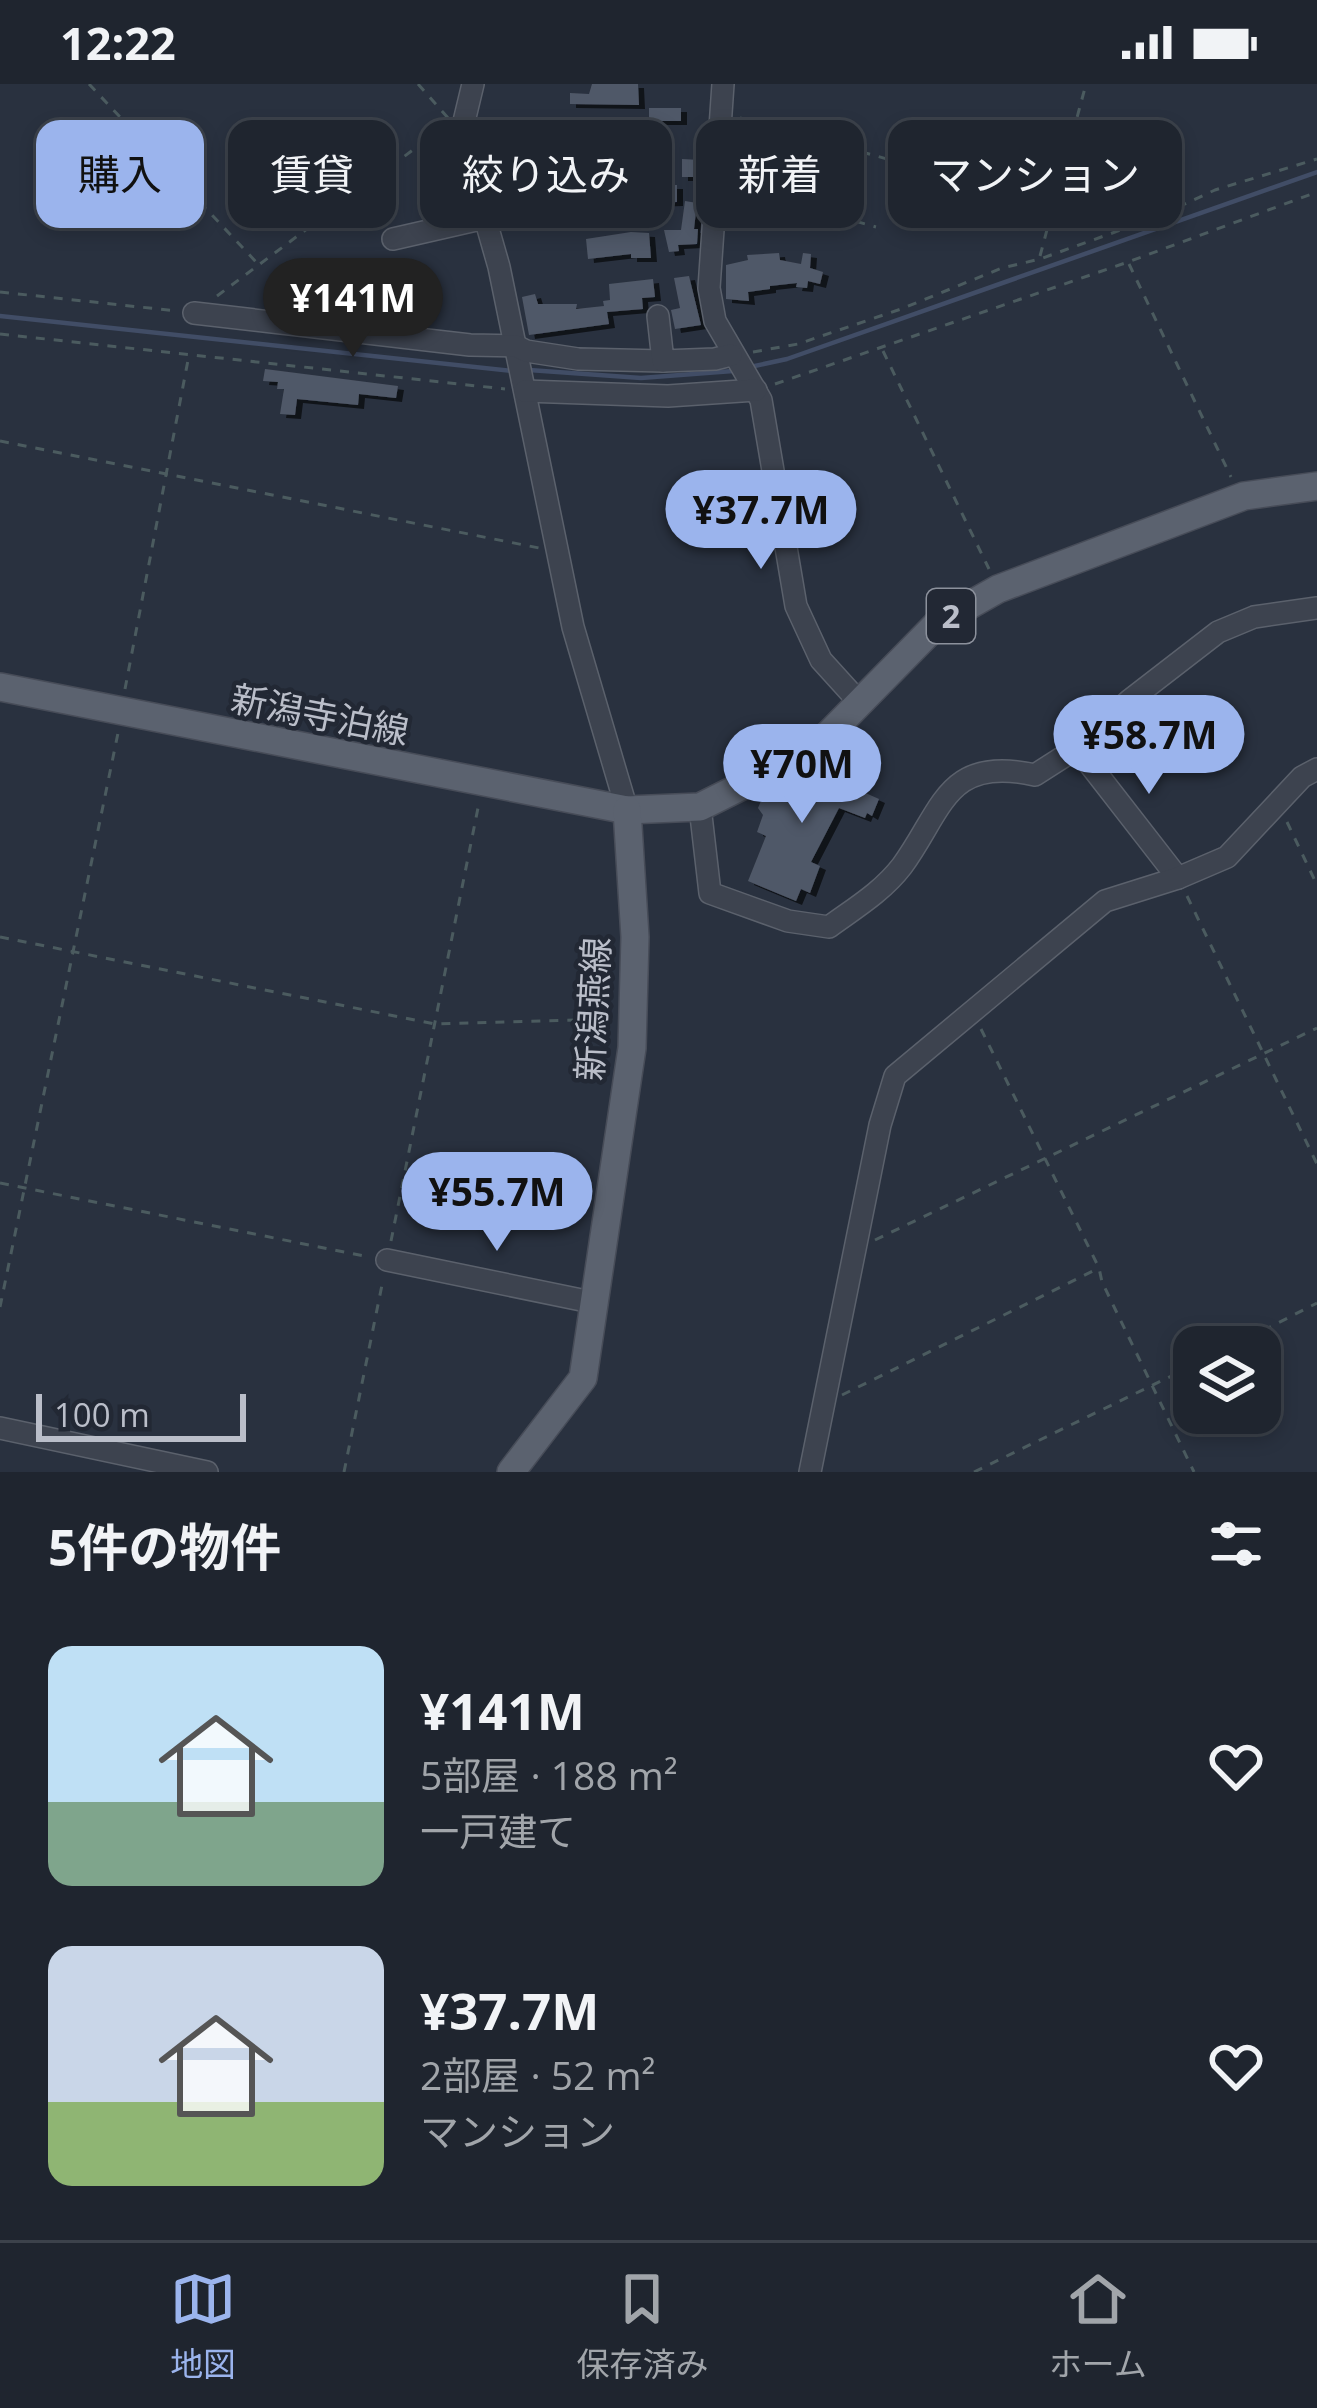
<!DOCTYPE html>
<html lang="ja">
<head>
<meta charset="utf-8">
<style>
  body { margin:0; font-family:"Open Sans","Noto Sans JP",sans-serif; background:#272d37; color:#f1f3f6; height:100vh; display:flex; flex-direction:column; font-size:45px; white-space:nowrap }
  * { box-sizing:border-box; margin:0 }
  p { font-size:39px; color:#a1a5aa }
  .icon { flex:none; width:66px; height:66px; fill:none; stroke:currentColor; stroke-width:2; stroke-linecap:round; stroke-linejoin:round }
  .map { position:relative; height:1388px; overflow:hidden }
  .panel { display:flex; flex-direction:column; background:#1f252f; flex:1 }
  .panel>* { flex:none }
  .hud { position:absolute; left:36px; top:36px; width:1245px; height:108px; display:flex; gap:24px }
  .buttons { position:absolute; left:1173px; top:1242px; display:grid; gap:24px }
  .buttons a { display:grid; place-items:center; width:108px; height:108px; border-radius:24px; background:#1f252f; box-shadow:0 6px 18px #0003,0 0 0 3px #3c424b; font-size:60px }
  .scale { position:absolute; left:36px; bottom:30px; width:210px; box-sizing:border-box; padding-left:12px; border:6px solid #babec9; border-top:0; font-size:33px; line-height:42px; white-space:nowrap; color:#babec9; -webkit-text-stroke:9px #222834; paint-order:stroke }
  .price { position:absolute; translate:-50% -102px; padding:0 27px; border-radius:42px; background:#9bb4ed; color:#111; font-size:39px; line-height:78px; filter:drop-shadow(0 3px 6px #0008) }
  .price::after { content:''; position:absolute; left:50%; top:72px; width:36px; height:27px; margin-left:-18px; background:inherit; clip-path:polygon(0 0,100% 0,50% 100%) }
  .price.on { background:#222; color:#fff }
  ul { padding:0; list-style:none }
  li { display:flex; align-items:center; gap:36px; height:300px; padding:0 48px }
  li span { display:grid; place-items:center; flex:none; width:336px; height:240px; border-radius:24px; color:#555 }
  li>.icon { margin-inline-start:auto }
  span .icon { width:144px; height:144px; fill:#fffc; stroke-width:1 }
  li b { font-size:51px }
  h2 { display:flex; justify-content:space-between; align-items:center; height:144px; padding:0 48px; font-size:51px }
  .tag { padding:0 42px; border-radius:24px; background:#1f252f; box-shadow:0 6px 18px #0003,0 0 0 3px #3c424b; font-size:42px; line-height:108px }
  .tag.on { background:#9bb4ed; color:#111 }
  .status { display:flex; justify-content:space-between; align-items:center; height:84px; padding:0 60px; background:#1f252f; direction:ltr }
  .status svg { height:33px; fill:currentColor }
  .dock { display:flex; justify-content:space-around; align-items:center; height:168px; border-top:3px solid #3c424b; background:#1f252f; font-size:33px; color:#a1a5aa }
  .dock a { display:grid; justify-items:center; gap:6px }
  .dock .on { color:#9bb4ed }
  .map>svg:first-child { display:block }
  .lines { fill:none; stroke-linecap:round; stroke-linejoin:round }
  .stream { stroke:#414d66; stroke-width:4.5 }
  .building { fill:#505867; filter:url(#shadow) }
  .minor-casing { stroke:#5b616c; stroke-width:24 }
  .major-casing { stroke:#474c58; stroke-width:30 }
  .path { stroke:#4b5b5f; stroke-width:3; stroke-dasharray:9 9; stroke-linecap:butt }
  .minor { stroke:#3d434f; stroke-width:21 }
  .major { stroke:#5b626f; stroke-width:27 }
  .labels { text-anchor:middle; stroke-width:9; stroke-linejoin:round; paint-order:stroke }
  .shield { fill:#222834; stroke:#8c919c; stroke-width:3 }
  .shield-label { font-size:33px; font-weight:bold; fill:#babec9 }
  .street-label { font-size:36px; fill:#babec9; stroke:#222834 }
</style>
</head>
<body>
<div class="status"><b>12:22</b><svg viewBox="0 0 49 12"><path d="M0 12V9h3v3zM5 12V6h3v6zM10 12V3h3v9zM15 12V0h3v12zM26 1h20v11H26zM47 4h2v5h-2z"/></svg></div>
<div class="map">
<svg width="1317" height="1388" viewBox="0 0 1317 1388">
  <defs>
    <filter id="shadow"><feDropShadow dx="6" dy="4" stdDeviation="0" flood-color="#0009"/></filter>
  </defs>
  <rect width="100%" height="100%" fill="#29313f"/>
  <g class="lines">
    <g class="stream">
      <path d="M0 232 512 287"/>
      <path d="M750 283 787 275 1317 88"/>
      <path d="M529 286 641 294 733 287"/>
    </g>
  </g>
  <g class="building">
    <path d="M592 0H638L639 21 570 20V9L589 10Z"/>
    <rect x="649" y="24" width="32" height="13"/>
    <path d="M682 75 700 76V93H682Z"/>
    <path d="M643 78 646 110 599 108 598 86Z"/>
    <path d="M648 101H677V118L649 119Z"/>
    <path d="M685 117 697 119 694 145H698L697 160 678 161 679 167 669 168 664 146H681Z"/>
    <path d="M631 148 649 149 651 174H631V170L588 175 586 155Z"/>
    <path d="M779 169 780 176 801 180 803 169 811 170 810 184 823 188 820 200 808 197 807 204 796 203 797 199 770 202V205L748 208 749 217 726 215V181L748 176 747 171Z"/>
    <path d="M689 192 701 241 675 245 671 226 680 224 674 194Z"/>
    <path d="M653 195 655 213 642 214 643 225 607 228 609 240 529 251 522 213 535 210 538 220H577L576 225 604 222 603 217 610 216 609 200Z"/>
    <path d="M265 285 398 302 396 314 359 310 358 321 297 315 295 331 280 330 284 305H277L278 298 263 297Z"/>
    <path d="M836 667 843 677 825 691 879 715 872 732 867 729 865 734 839 724 811 778 820 782 810 809 801 805 796 817 748 797 766 752 757 748 763 731 758 724 763 712Z"/>
  </g>
  <g class="lines">
    <g class="minor-casing">
      <g id="minor">
        <path d="M473 0 461 50 499 183 573 543 627 726"/>
        <path d="M723 0 709 204 715 237 761 316 796 522 821 576 860 619"/>
        <path d="M393 155 485 134"/>
        <path d="M194 229 470 261 516 262 526 267 578 275 663 277"/>
        <path d="M658 232 663 277 715 275 731 271"/>
        <path d="M525 307 668 312 756 306"/>
        <path d="M1077 664 1178 794"/>
        <path d="M700 723 710 809 788 837 829 843C855 824 882 808 902 782 943 726 946 671 1035 691L1077 664 1130 616 1218 548 1254 533 1317 524"/>
        <path d="M387 1176 596 1219"/>
        <path d="M0 1344 207 1388"/>
        <path d="M810 1388 880 1041 895 992 1105 817 1178 794 1227 773 1302 693 1317 685"/>
      </g>
    </g>
    <g class="major-casing">
      <g id="major">
        <path d="M0 603 627 726 700 723 780 683 828 651 938 539 998 505 1244 412 1317 402"/>
        <path d="M511 1388 583 1294 632 964 635 853 627 726"/>
      </g>
    </g>
    <g class="path">
      <path d="M89 0 258 180"/>
      <path d="M418 0 449 35"/>
      <path d="M740 34 1052 121"/>
      <path d="M735 103 876 143"/>
      <path d="M1040 172 1086 0"/>
      <path d="M1129 180 1231 393"/>
      <path d="M0 208 177 227"/>
      <path d="M217 212 445 42"/>
      <path d="M0 250 505 305"/>
      <path d="M883 267 989 485"/>
      <path d="M753 268 798 260 901 225 1002 184 1040 175 1154 134 1215 106 1317 75"/>
      <path d="M775 300 1128 178 1317 108"/>
      <path d="M0 357 539 464"/>
      <path d="M125 605 189 271"/>
      <path d="M1287 738 1317 801"/>
      <path d="M1187 812 1317 1080"/>
      <path d="M0 853 435 940 613 935"/>
      <path d="M981 945 1099 1184 1102 1198 1194 1388"/>
      <path d="M0 1099 369 1173"/>
      <path d="M875 1156 1317 944"/>
      <path d="M391 1157 479 719"/>
      <path d="M0 1223 118 649"/>
      <path d="M1231 1263 1317 1219"/>
      <path d="M842 1311 1097 1185"/>
      <path d="M344 1388 383 1196"/>
      <path d="M974 1388 1194 1281"/>
    </g>
    <use href="#minor" class="minor"/>
    <use href="#major" class="major"/>
  </g>
  <g class="labels">
    <rect class="shield" x="927" y="505" width="48" height="54" rx="9"/>
    <g class="shield-label">
      <text x="951" y="544">2</text>
    </g>
    <g class="street-label">
      <text transform="translate(320 631) rotate(11)" y="13">新潟寺泊線</text>
      <text transform="translate(593 925) rotate(-87)" y="13">新潟燕線</text>
    </g>
  </g>
</svg>
<div class="buttons">
<a><svg class="icon" aria-label="layers" viewBox="0 0 24 24"><path d="M12 4l9 5-9 5-9-5zM3 14l9 5 9-5"/></svg></a>
</div>
<div class="scale">100 m</div>
<b class="price on" style="left:353px;top:276px">¥141M</b>
<b class="price" style="left:761px;top:488px">¥37.7M</b>
<b class="price" style="left:1149px;top:713px">¥58.7M</b>
<b class="price" style="left:802px;top:742px">¥70M</b>
<b class="price" style="left:497px;top:1170px">¥55.7M</b>
<div class="hud">
<a class="tag on">購入</a>
<a class="tag">賃貸</a>
<a class="tag">絞り込み</a>
<a class="tag">新着</a>
<a class="tag">マンション</a>
</div>
</div>
<section class="panel">
<h2>5件の物件<svg class="icon" aria-label="filters" viewBox="0 0 24 24"><path d="M4 7h16M4 17h16"/><circle cx="9" cy="7" r="2"/><circle cx="15" cy="17" r="2"/></svg></h2>
<ul>
<li><span style="background:linear-gradient(#bfe0f5 65%,#7fa58c 0)"><svg class="icon" aria-label="home" viewBox="0 0 24 24"><path d="M3 11l9-7 9 7M6 9v11h12V9"/></svg></span><div><b>¥141M</b><p>5部屋 · 188 m²</p><p>一戸建て</p></div><svg class="icon" aria-label="heart" viewBox="0 0 24 24"><path d="M12 20l-8-8c-3-5 5-10 8-4 3-6 11-1 8 4z"/></svg></li>
<li><span style="background:linear-gradient(#c9d6e8 65%,#8fb573 0)"><svg class="icon" aria-label="home" viewBox="0 0 24 24"><path d="M3 11l9-7 9 7M6 9v11h12V9"/></svg></span><div><b>¥37.7M</b><p>2部屋 · 52 m²</p><p>マンション</p></div><svg class="icon" aria-label="heart" viewBox="0 0 24 24"><path d="M12 20l-8-8c-3-5 5-10 8-4 3-6 11-1 8 4z"/></svg></li>
</ul>
</section>
<nav class="dock">
<a class="on"><svg class="icon" aria-label="map" viewBox="0 0 24 24"><path d="M3 6l6-2 6 2 6-2v14l-6 2-6-2-6 2zM9 4v14M15 6v14"/></svg>地図</a>
<a><svg class="icon" aria-label="saved" viewBox="0 0 24 24"><path d="M7 4h10v16l-5-4-5 4z"/></svg>保存済み</a>
<a><svg class="icon" aria-label="home" viewBox="0 0 24 24"><path d="M3 11l9-7 9 7M6 9v11h12V9"/></svg>ホーム</a>
</nav>
</body>
</html>
